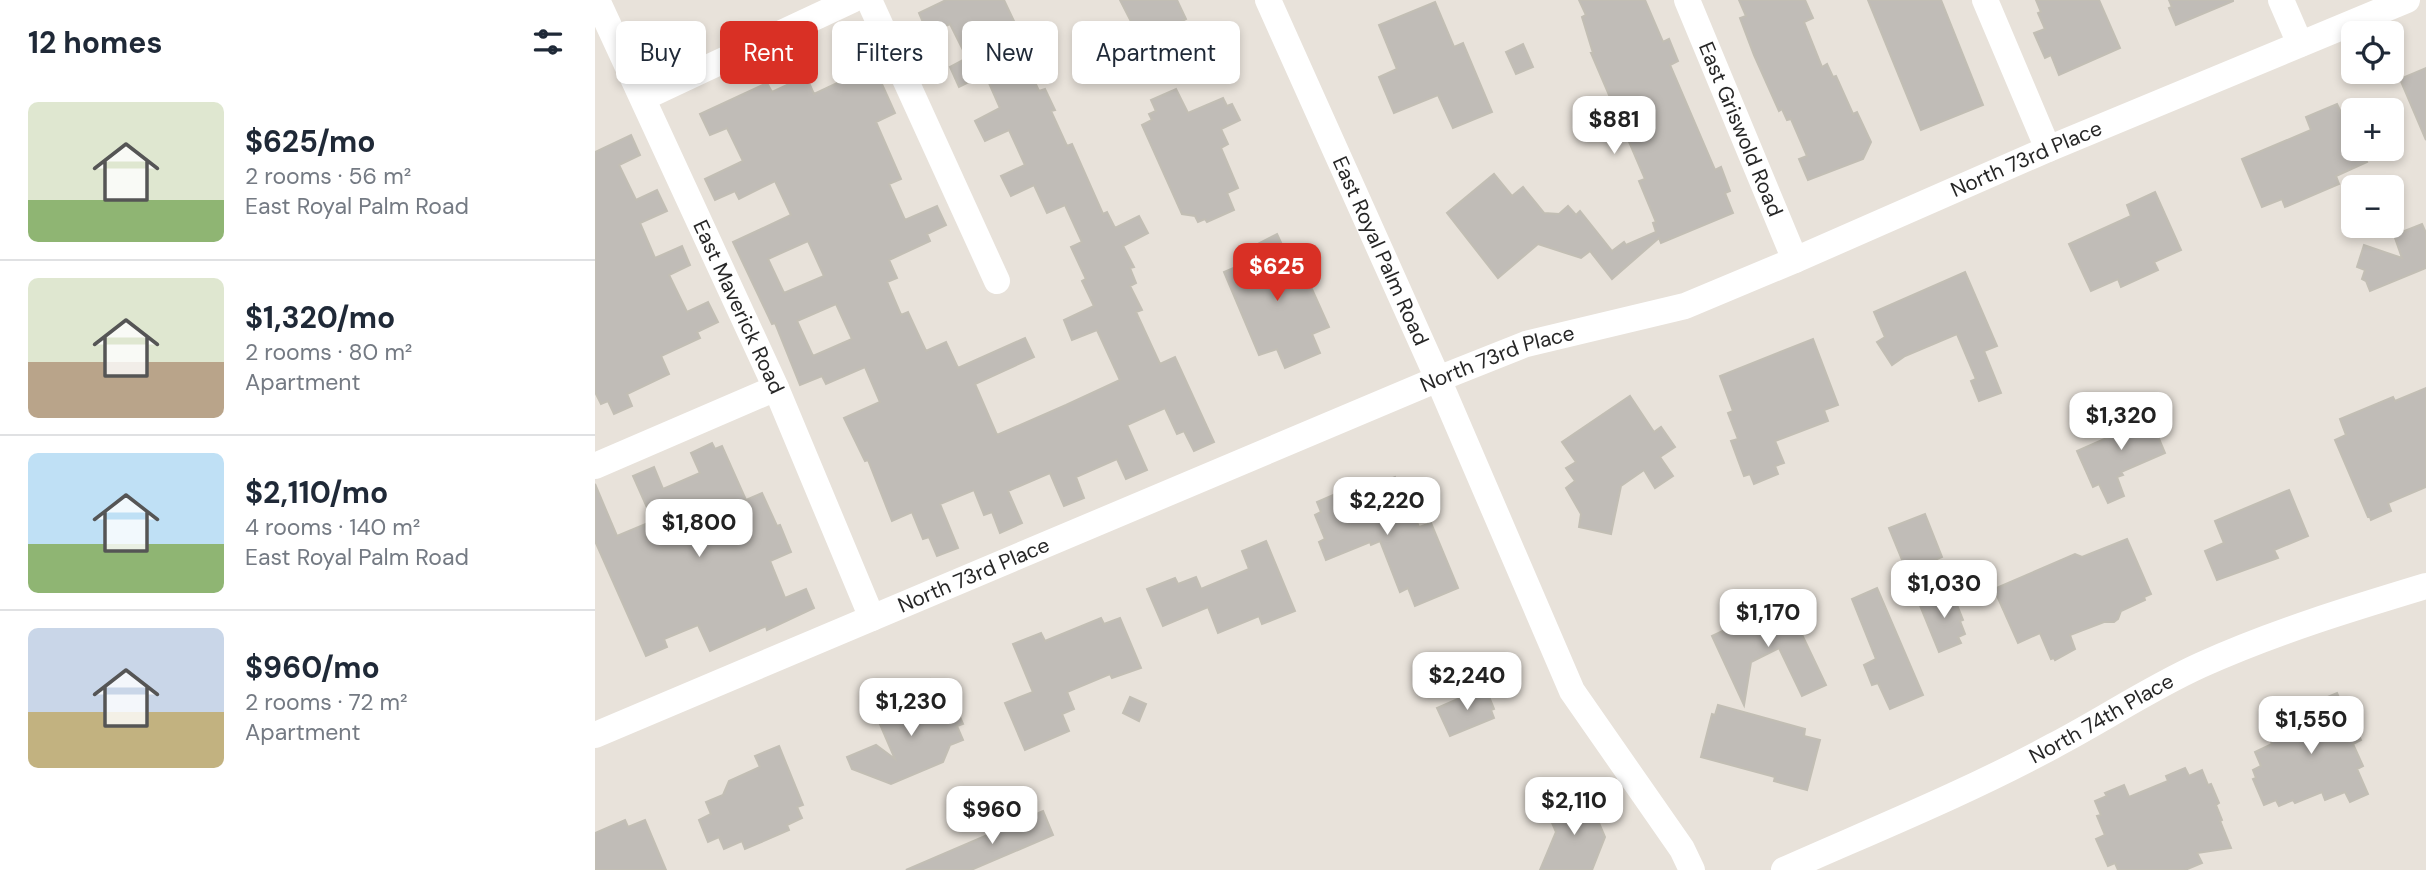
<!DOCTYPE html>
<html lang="en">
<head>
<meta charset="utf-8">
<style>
  body { margin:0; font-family:"DM Sans",sans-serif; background:#f6f6f7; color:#1f2937; height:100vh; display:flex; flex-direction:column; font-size:26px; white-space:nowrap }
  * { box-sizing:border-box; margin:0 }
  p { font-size:23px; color:#747a83 }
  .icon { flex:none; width:38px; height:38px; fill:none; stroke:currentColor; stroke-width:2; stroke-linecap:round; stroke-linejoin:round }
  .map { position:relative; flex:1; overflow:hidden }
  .side { display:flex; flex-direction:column; background:#fff; width:595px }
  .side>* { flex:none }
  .guide { position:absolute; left:21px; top:21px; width:665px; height:63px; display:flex; gap:14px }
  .buttons { position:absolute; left:1746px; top:21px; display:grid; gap:14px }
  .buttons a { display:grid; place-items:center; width:63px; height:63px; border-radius:10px; background:#fff; box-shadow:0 4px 10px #0003; font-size:35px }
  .price { position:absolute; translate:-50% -60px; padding:0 16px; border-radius:14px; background:#fff; color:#222; font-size:23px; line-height:46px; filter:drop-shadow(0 2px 4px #0008) }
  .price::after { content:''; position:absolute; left:50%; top:42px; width:21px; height:16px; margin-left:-10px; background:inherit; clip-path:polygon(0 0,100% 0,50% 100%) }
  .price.active { background:#d93025; color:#fff }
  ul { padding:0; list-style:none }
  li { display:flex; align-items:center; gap:21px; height:175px; padding:0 28px }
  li+li { border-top:2px solid #e0e1e3 }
  li span { display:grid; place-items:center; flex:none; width:196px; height:140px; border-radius:10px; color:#555 }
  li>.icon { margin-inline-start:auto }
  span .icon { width:84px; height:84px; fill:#fffc; stroke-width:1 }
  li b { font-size:30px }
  h2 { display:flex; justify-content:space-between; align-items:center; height:84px; padding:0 28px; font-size:30px }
  .chip { padding:0 24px; border-radius:10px; background:#fff; box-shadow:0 4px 10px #0003; font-size:24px; line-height:63px }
  .chip.active { background:#d93025; color:#fff }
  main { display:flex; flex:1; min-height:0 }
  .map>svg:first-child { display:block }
  .building { fill:#c0bcb7; stroke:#c2beb4; stroke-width:2; fill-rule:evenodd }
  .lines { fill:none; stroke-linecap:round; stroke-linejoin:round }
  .minor { stroke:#fff; stroke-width:26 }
  .labels { text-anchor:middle; stroke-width:5; stroke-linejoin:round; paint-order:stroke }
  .street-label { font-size:21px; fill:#272727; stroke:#fff }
</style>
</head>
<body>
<main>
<section class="side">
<h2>12 homes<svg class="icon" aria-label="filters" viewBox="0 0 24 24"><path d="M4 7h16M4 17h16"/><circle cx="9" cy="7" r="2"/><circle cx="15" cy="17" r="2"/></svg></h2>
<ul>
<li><span style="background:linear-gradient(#dfe7d0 70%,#8fb573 0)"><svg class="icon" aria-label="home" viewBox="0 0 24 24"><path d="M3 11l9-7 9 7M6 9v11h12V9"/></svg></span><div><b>$625/mo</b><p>2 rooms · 56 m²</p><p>East Royal Palm Road</p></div></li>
<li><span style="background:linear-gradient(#dfe7d0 60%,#b9a48a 0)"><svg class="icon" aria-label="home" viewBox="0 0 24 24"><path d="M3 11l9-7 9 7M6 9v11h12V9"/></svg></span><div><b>$1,320/mo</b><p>2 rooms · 80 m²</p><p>Apartment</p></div></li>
<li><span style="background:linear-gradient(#bfe0f5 65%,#8fb573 0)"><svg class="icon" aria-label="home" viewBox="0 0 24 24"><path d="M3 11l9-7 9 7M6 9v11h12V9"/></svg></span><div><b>$2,110/mo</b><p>4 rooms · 140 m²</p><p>East Royal Palm Road</p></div></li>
<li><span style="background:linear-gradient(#c9d6e8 60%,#c2b280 0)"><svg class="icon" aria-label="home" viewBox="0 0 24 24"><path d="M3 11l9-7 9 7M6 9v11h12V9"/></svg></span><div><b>$960/mo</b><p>2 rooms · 72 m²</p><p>Apartment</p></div></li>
</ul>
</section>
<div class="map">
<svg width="1831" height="870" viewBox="0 0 1831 870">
  <rect width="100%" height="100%" fill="#e8e2da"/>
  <g class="building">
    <path d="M351 0H409L434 53 428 56 444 91 450 89 460 110 456 111 472 146 477 144 508 214 512 212 520 228 544 216 553 233 528 246 539 267 535 268 541 283 535 286 547 310 541 312 565 364 580 357 619 442 599 451 589 431 582 434 570 408 532 425 552 470 531 479 522 459 481 477 489 498 469 506 455 473 413 491 427 523 405 533 397 512 389 515 379 490 345 504 363 548 342 556 334 537 328 539 317 512 297 521 273 460 270 461 249 418 285 402 270 367 231 384 227 376 205 385 180 323 177 324 138 242 196 215 180 181 144 199 140 191 120 200 110 179 148 161 132 128 115 135 105 114 172 83 177 92 211 76 219 94 259 75 262 82 282 73 300 113 281 122 306 179 294 184 310 220 342 206 351 225 332 234 335 241 294 260 302 278 292 282 306 315 313 312 331 351 351 342 363 368 430 338 439 357 380 384 402 435 471 405 525 380 502 330 477 340 469 320 499 306 487 281 491 279 476 247 487 242 470 205 452 213 439 185 416 196 406 176 430 165 414 130 390 141 380 121 405 108 390 74 364 87 355 67 372 58 355 24 333 34 324 13ZM213 241 229 276 189 293 173 259ZM241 304 257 339 218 356 202 321Z"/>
    <path d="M525 0H582L591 19 585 22 586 25 582 27 587 36 552 53Z"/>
    <path d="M984 0H1050L1068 42 1074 39 1083 61 1075 65 1120 170 1126 167 1135 191 1130 193 1138 213 1066 243 1064 238 1017 279 995 251 986 258 943 244 903 278 852 213 899 174 917 196 928 187 949 213 964 214 973 206 981 215 985 211 1017 251 1029 242 1031 245 1061 232 1058 223 1061 222 1044 181 1050 179 996 53H998L987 17 991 15Z"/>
    <path d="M1144 0H1210L1218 18 1209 22 1227 67 1232 64 1238 77 1241 76 1258 114 1262 112 1276 142 1268 159 1213 180 1204 159 1212 156 1196 119 1192 120 1187 109 1184 111 1159 55 1145 18 1151 16Z"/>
    <path d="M1273 0H1346L1388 105 1326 130Z"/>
    <path d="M1441 0H1504L1525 48 1464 75 1456 55 1450 58 1439 33 1450 29 1443 13 1446 12Z"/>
    <path d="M1574 0H1638V1L1581 25 1574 8 1577 7Z"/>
    <path d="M840 2 859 47 868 43 897 112 858 128 843 95 799 113 784 77 802 69 784 25Z"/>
    <path d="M928 44 938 67 921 74 911 52Z"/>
    <path d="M1831 68V140L1805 79Z"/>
    <path d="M581 89 593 113 628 98 632 106 637 104 645 120 626 129 633 144 626 148 643 188 632 193 639 210 612 222 610 219 603 222 600 216 587 214 547 125 557 120 554 114 561 111 556 100Z"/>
    <path d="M1742 104 1751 123 1755 122 1759 131V149H1766L1772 162 1741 176 1744 184 1690 207 1687 199 1667 207 1647 159 1716 130 1711 117Z"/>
    <path d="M36 135 45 155 24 165 41 200 62 190 72 211 45 223 60 258 87 246 95 265 74 275 92 312 113 302 123 322 102 332 105 338 66 356 74 374 32 394 37 406 19 414 13 401 6 404 0 392V152Z"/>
    <path d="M1560 192 1586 250 1559 262 1563 270 1526 287 1523 279 1496 291 1474 244 1536 216 1532 205Z"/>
    <path d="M1827 224 1831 233V268L1775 291 1771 281 1767 279 1770 270 1762 267 1769 245 1807 258 1799 235Z"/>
    <path d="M682 234 696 264 704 260 734 327 717 334 725 353 690 368 682 349 664 355 629 272 648 264 655 248Z"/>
    <path d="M1370 272 1402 346 1389 351 1406 393 1384 401 1376 381 1381 379 1362 334 1310 356 1297 365 1282 342 1290 337 1279 312Z"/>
    <path d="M1218 339 1243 405 1229 410 1233 421 1180 441 1189 463 1180 466 1183 474 1159 484 1155 474 1149 476 1136 441 1143 439 1133 413 1138 411 1125 376Z"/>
    <path d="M1831 388V487L1793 503 1796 511 1776 520 1775 517H1773L1740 440 1751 435 1745 419 1798 397 1800 401Z"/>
    <path d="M1035 396 1059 432 1066 427 1080 447 1065 457 1078 476 1060 488 1049 470 1026 486 1016 534 984 527 986 514 971 488 980 481 971 468 981 462 967 442Z"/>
    <path d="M1551 408 1570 453 1526 472 1528 475 1522 477 1529 496 1513 503 1504 484 1498 487 1482 451 1514 437 1510 426Z"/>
    <path d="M117 443 120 449 127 446 151 500 167 493 182 526 185 525 196 552 175 561 190 598 211 589 219 608 172 630 171 626 115 651 103 625 69 639 72 647 51 656 0 541V484L22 536 58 521 38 476 59 467 68 489 105 473 96 453Z"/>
    <path d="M800 477 812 507 816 506 824 527 836 523 863 588 820 606 813 588 805 592 785 541 776 545 775 542 731 560 724 542 730 539 720 515 726 512 722 502 759 486 762 492Z"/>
    <path d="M1694 490 1713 536 1679 550 1683 558 1622 580 1610 551 1629 543 1620 521Z"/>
    <path d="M1330 514 1347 557 1312 572 1294 528Z"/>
    <path d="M1532 539 1556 594 1549 597 1550 600 1526 611 1523 619 1519 622H1509L1475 635 1480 649 1460 660 1459 658 1456 659 1445 633 1423 643 1399 589 1480 554 1487 557Z"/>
    <path d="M671 541 700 611 667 624 664 616 623 633 613 607 568 626 552 589 580 578 583 584 601 577 606 589 654 569 647 551Z"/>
    <path d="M1282 588 1328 695 1295 709 1283 683 1277 685 1269 665 1281 659 1257 599Z"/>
    <path d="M1356 590 1368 620 1365 621 1370 634 1363 637 1366 643 1344 652 1324 603Z"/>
    <path d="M1191 601 1231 685 1207 696 1184 648 1156 662 1149 705 1117 636Z"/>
    <path d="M506 618 509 624 525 618 546 668 517 678 515 674 472 692 479 709 467 714 474 731 430 750 410 703 438 692 418 644 446 633 450 641Z"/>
    <path d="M335 679 348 710 360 705 368 724 362 726 368 740 355 745 348 762 296 784 257 769 252 757 281 745 300 759 281 715 314 701 320 686Z"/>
    <path d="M890 687 899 709 896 710 899 718 855 736 842 708Z"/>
    <path d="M1742 693 1751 714 1754 713 1766 740 1758 744 1768 766 1762 769 1773 794 1755 802 1750 792 1730 800 1727 792 1700 803 1698 800 1684 806 1681 800 1669 805 1658 779 1661 778 1658 770 1666 766 1660 752 1677 744 1670 728 1718 707 1716 704Z"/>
    <path d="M535 697 551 704 544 721 528 713Z"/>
    <path d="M1123 705 1210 729 1209 736 1225 740 1212 790 1179 781 1180 777 1106 757 1117 714 1120 715Z"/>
    <path d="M184 746 208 805 202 807 207 818 192 825 194 830 150 849 147 841 129 849 124 837 113 842 104 820 116 814 111 802 128 795 134 781 165 767 160 756Z"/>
    <path d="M1590 768 1594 776 1607 770 1613 785 1616 784 1624 803 1621 805 1627 820 1625 821 1636 848 1602 853 1607 863 1590 870H1523L1520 863 1513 866 1501 839 1510 835 1502 816 1506 815 1500 801 1512 796 1510 793 1529 785 1534 797 1573 781 1571 776Z"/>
    <path d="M992 795 1010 837 997 870H945L961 832 952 811Z"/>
    <path d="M448 811 458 835 376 870H311Z"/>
    <path d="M30 820 33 827 50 820 71 870H0V833Z"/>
  </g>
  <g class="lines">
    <g class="minor">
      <path id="s1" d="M2 0 181 388 277 618"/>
      <path d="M274 0 402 281"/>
      <path id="s2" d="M673 0 843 379 977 691 1087 849 1097 870"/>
      <path id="s3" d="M1092 0 1200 260"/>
      <path d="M1390 0 1453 149"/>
      <path d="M1686 0 1705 44"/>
      <path d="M48 98 257 0"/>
      <path d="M0 466 181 388"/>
      <path id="s4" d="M0 735 843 379 931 344 1090 306 1200 260 1453 149 1812 0"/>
      <path id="s5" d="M1189 870C1279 830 1371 793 1458 746 1508 720 1555 688 1606 665 1679 632 1755 609 1831 586"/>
    </g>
  </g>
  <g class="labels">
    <g class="street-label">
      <text dy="7" stroke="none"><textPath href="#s3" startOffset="140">East Griswold Road</textPath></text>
      <text dy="7" stroke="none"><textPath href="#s4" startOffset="1545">North 73rd Place</textPath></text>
      <text dy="7" stroke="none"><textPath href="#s2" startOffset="275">East Royal Palm Road</textPath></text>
      <text dy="7" stroke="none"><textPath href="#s1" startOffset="338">East Maverick Road</textPath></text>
      <text dy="7" stroke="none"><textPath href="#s4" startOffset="978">North 73rd Place</textPath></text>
      <text dy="7" stroke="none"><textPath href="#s4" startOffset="411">North 73rd Place</textPath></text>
      <text dy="7" stroke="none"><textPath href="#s5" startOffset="352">North 74th Place</textPath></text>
    </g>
  </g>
</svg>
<div class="buttons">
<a><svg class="icon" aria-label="locate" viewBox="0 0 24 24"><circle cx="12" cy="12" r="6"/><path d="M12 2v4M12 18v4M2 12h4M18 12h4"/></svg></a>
<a>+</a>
<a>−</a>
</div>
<b class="price" style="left:1019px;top:156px">$881</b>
<b class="price active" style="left:682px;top:303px">$625</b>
<b class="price" style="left:1526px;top:452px">$1,320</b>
<b class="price" style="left:792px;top:537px">$2,220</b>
<b class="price" style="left:104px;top:559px">$1,800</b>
<b class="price" style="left:1349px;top:620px">$1,030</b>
<b class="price" style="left:1173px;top:649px">$1,170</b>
<b class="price" style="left:872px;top:712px">$2,240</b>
<b class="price" style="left:316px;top:738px">$1,230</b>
<b class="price" style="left:1716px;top:756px">$1,550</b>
<b class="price" style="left:979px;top:837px">$2,110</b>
<b class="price" style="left:397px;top:846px">$960</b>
<div class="guide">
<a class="chip">Buy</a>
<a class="chip active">Rent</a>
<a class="chip">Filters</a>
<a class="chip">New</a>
<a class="chip">Apartment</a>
</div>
</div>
</main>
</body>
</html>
